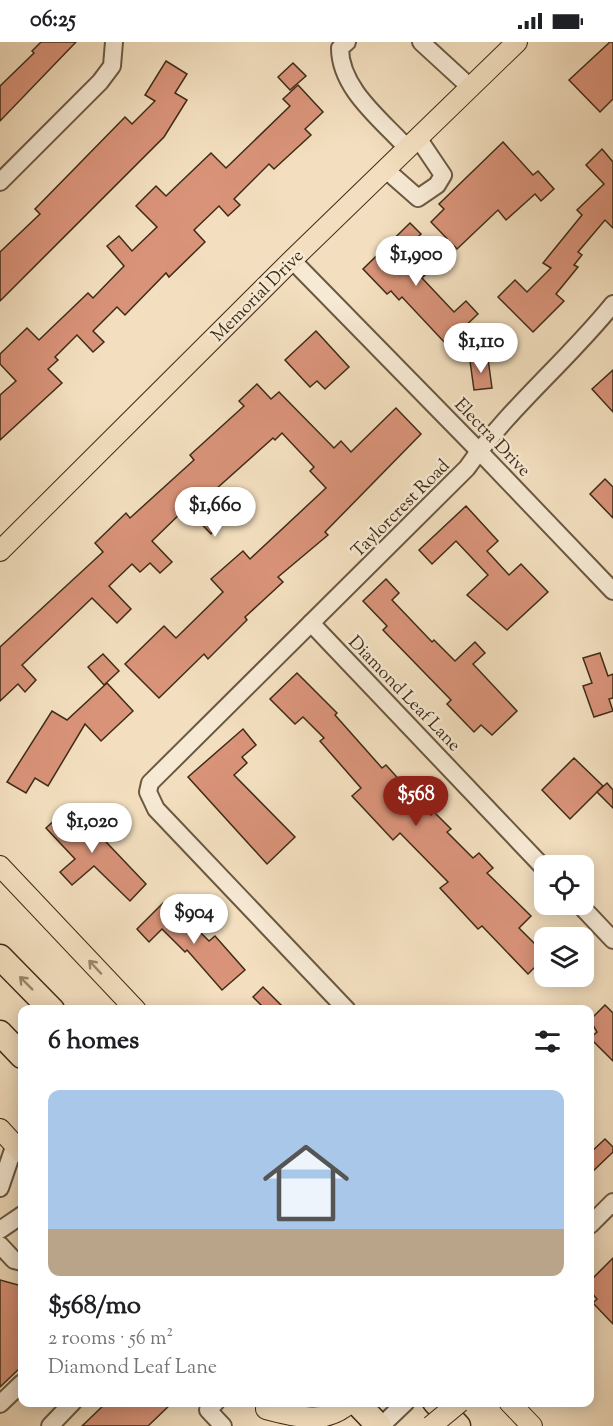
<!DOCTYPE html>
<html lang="en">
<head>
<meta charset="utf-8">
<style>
  body { margin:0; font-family:"Sorts Mill Goudy",serif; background:#f6f6f6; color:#202124; height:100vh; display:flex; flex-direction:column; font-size:22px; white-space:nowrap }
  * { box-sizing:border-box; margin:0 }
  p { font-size:20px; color:#757577 }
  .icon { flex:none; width:33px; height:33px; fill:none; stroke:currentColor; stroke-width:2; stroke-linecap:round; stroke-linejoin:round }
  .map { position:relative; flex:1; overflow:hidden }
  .sheet { position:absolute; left:18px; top:963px; width:576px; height:402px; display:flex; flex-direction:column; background:#fff; border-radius:12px; box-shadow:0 3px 15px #0003 }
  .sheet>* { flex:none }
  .controls { position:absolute; left:534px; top:813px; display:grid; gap:12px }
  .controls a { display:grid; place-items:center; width:60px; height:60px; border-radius:12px; background:#fff; box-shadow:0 3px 15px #0003; font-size:30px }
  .price { position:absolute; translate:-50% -51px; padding:0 14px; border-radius:21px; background:#fff; color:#222; font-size:20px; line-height:39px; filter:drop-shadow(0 2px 3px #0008) }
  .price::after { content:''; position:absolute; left:50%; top:36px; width:18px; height:14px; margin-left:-9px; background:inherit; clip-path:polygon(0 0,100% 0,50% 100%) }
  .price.on { background:#8f2418; color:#fff }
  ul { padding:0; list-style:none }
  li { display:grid; align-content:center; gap:12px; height:318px; padding:0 30px }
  li span { display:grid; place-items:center; height:186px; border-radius:12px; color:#555 }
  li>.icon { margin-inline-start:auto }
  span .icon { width:108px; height:108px; fill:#fffc; stroke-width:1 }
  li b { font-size:26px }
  h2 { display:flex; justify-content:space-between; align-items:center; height:72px; padding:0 30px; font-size:26px }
  .status { display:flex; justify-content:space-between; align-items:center; height:42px; padding:0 30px; background:#fff; direction:ltr }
  .status svg { height:16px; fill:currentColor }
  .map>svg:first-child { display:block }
  .building { fill:#d99379; stroke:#3e2c17; stroke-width:1.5 }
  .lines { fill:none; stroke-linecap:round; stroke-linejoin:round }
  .minor-casing { stroke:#6b5941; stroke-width:20 }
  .major-casing { stroke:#3e2c17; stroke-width:22 }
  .highway-casing { stroke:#3e2c17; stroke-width:27 }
  .minor { stroke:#f7ead5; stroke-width:16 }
  .major { stroke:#f3dfbf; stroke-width:20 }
  .highway { stroke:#f3dfbf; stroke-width:24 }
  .major-bridge-casing { stroke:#3e2c17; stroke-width:22; stroke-linecap:butt }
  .major-bridge { stroke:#f3dfbf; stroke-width:20 }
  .oneway { stroke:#98866b }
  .labels { text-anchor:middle; stroke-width:5; stroke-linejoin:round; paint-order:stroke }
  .street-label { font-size:18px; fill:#3e2c17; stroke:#f7ead5 }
</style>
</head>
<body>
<div class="status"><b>06:25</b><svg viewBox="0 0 49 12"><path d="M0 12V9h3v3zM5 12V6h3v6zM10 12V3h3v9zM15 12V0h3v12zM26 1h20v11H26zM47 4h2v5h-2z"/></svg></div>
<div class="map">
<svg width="613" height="1384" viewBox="0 0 613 1384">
  <rect width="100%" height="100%" fill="#f3dfbf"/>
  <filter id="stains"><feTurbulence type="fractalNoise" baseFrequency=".00333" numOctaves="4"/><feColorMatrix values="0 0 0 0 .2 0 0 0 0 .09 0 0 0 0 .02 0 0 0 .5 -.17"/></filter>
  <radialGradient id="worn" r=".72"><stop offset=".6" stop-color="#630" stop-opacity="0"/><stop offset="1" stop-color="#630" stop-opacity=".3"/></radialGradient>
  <g class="building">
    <path d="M41 0H76L0 79V44L34 11 32 9Z"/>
    <path d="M610 0H613V57L600 70 569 38Z"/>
    <path d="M166 19 187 32 175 51 187 58 164 95 0 259V210L40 172 35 167 125 75 132 82 155 59 145 53Z"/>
    <path d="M293 21 306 34 290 48 278 35Z"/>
    <path d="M298 43 323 70 305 87 311 93 274 127 269 122 234 157 240 163 228 174 219 164 194 188 205 200 169 235 166 231 125 273 117 265 93 289 104 300 93 310 77 293 55 315 58 318 48 327 62 341 0 398V353L16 339 0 322V312L27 286 39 298 88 251 93 256 124 224 107 204 119 194 132 209 157 185 136 164 156 144 166 154 211 111 226 126 290 64 283 57Z"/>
    <path d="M503 100 533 133 538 129 554 147 541 159 535 152 506 178 498 168 457 207 431 180 444 167 439 162Z"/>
    <path d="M602 107 613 120V186L605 178 578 210 582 213 574 223 578 225 556 252 564 259 533 290 498 255 515 238 527 250 551 226 543 221 582 173 577 168 604 142 586 123Z"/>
    <path d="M410 181 421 192 404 208 427 231 422 236 454 270 466 259 478 272 446 302 402 255 399 258 391 249 387 252 363 227Z"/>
    <path d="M316 289 349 325 325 347 317 339 310 345 285 318Z"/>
    <path d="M488 317 492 346 474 348 470 319Z"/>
    <path d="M613 328V370L592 347Z"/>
    <path d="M257 342 271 357 279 350 334 406 341 399 351 410 396 366 421 392 325 490 328 493 278 535 283 540 245 575 247 578 208 617 204 612 159 656 125 622 164 584 176 596 223 550 211 537 243 509 250 517 326 446 310 429 314 425 282 391 275 398 273 396 206 456 226 476 211 492 186 466 152 499 172 520 160 531 150 521 140 530 132 522 109 544 131 567 117 581 92 556 22 623 36 638 25 650 18 642 0 659V605L103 510 95 501 126 471 130 476 194 418 190 413 244 364 239 359Z"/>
    <path d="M605 437 613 445V476L590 452Z"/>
    <path d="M466 464 498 499 487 509 509 533 521 522 548 550 507 588 467 553 488 533 456 499 432 522 419 508Z"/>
    <path d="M386 537 399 551 392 558 432 600 434 598 455 619 475 600 485 611 473 622 517 669 492 693 481 683 474 690 447 662 451 658 383 588 387 584 363 559Z"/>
    <path d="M600 611 608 634 613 632V656L609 657 613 669 594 675 583 644 592 641 583 616Z"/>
    <path d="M103 612 119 629 104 643 88 625Z"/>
    <path d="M297 631 337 671 335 673 382 726 386 723 431 773 434 770 451 787 447 790 473 816 479 811 493 826 487 831 531 874 519 886 544 911V916L528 932 482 884 478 887 440 846 448 840 400 791 393 798 352 754 361 746 320 699 324 696 303 675 295 682 270 657Z"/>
    <path d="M107 641 133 669 101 699 85 682 48 744 35 736 26 751 7 740 52 669 67 678Z"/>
    <path d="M243 687 256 703 242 715 247 721 234 733 295 795 267 822 188 735Z"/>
    <path d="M574 716 603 744 570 777 542 748Z"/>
    <path d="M607 741 613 748V766L597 750Z"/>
    <path d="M71 763 146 842 130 859 94 824 72 843 60 830 75 817 46 786Z"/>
    <path d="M163 861 177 876 181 871 209 899 215 894 245 928 222 948 187 908 185 910 162 887 149 900 137 887Z"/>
    <path d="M263 945 286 968H266L253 955Z"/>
    <path d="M605 963 613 971V1019L590 996 597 990 590 978Z"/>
    <path d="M605 1097 613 1105V1110L590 1132V1111Z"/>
    <path d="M613 1216V1282L593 1261 597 1257 590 1249V1239Z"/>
    <path d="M0 1238 22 1244V1324L0 1345Z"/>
    <path d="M107 1360H173L148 1384H82Z"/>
  </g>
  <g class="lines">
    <g class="minor-casing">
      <g id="minor">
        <path d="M347 0 340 6C340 47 382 78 407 106"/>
        <path d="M421 0 470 45"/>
        <path d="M385 127 418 156 437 143 443 133 418 96"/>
        <path d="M0 140 100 40 112 24 114 0"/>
        <path d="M292 218 479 409 613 549"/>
        <path d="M311 581 544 826"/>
        <path d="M579 862 613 898"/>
        <path d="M347 968 156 767 148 750 150 741 467 426C509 366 567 319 613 262"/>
        <path d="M0 1146 15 1102"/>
        <path d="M590 1183 613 1160"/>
        <path d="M0 1188 22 1173"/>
        <path d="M0 1203 14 1218 22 1220"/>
        <path d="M216 1360 208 1368 223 1384"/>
        <path d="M0 1362 22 1341"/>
        <path d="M50 1384 73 1360"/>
        <path d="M381 1384 406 1360"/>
      </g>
    </g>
    <g class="major-casing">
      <g id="major">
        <path d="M0 509 292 218 517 0"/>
        <path d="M0 824 136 968"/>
        <path d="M0 1087 22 1111"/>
        <path d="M509 1360 532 1384"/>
        <path d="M266 1367C297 1375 325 1384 351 1360"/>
      </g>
    </g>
    <g class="highway-casing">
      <g id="highway">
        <path d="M0 915 52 968"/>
        <path d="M0 991 22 1014"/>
        <path d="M356 1360 379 1384"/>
        <path d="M435 1360 458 1384"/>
      </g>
    </g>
    <use href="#minor" class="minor"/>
    <use href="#major" class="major"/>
    <use href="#highway" class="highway"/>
    <g class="major-bridge-casing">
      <path id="major-bridge" d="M431 1384 460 1360"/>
    </g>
    <use href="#major-bridge" class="major-bridge"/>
  </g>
  <defs><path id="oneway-shaft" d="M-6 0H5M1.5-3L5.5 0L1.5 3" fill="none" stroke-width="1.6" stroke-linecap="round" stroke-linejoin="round" transform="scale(1.5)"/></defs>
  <g class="oneway">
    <use href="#oneway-shaft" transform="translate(95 925) rotate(-133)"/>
    <use href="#oneway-shaft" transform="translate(26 941) rotate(-135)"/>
  </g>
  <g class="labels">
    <g class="street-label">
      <text transform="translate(257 253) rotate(-45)" y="6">Memorial Drive</text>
      <text transform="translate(493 395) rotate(46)" y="6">Electra Drive</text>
      <text transform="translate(400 466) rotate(-45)" y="6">Taylorcrest Road</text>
      <text transform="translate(405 651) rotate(46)" y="6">Diamond Leaf Lane</text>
    </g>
  </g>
  <rect width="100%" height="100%" filter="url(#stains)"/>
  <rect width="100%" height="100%" fill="url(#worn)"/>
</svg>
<div class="controls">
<a><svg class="icon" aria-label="locate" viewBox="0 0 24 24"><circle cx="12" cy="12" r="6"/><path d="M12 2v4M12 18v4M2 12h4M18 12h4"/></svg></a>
<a><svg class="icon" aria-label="layers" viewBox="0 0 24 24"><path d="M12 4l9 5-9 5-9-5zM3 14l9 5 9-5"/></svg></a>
</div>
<b class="price" style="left:416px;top:245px">$1,900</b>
<b class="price" style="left:481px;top:332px">$1,110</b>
<b class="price" style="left:215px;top:496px">$1,660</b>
<b class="price on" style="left:416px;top:785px">$568</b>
<b class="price" style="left:92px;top:812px">$1,020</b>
<b class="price" style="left:194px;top:903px">$904</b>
<section class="sheet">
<h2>6 homes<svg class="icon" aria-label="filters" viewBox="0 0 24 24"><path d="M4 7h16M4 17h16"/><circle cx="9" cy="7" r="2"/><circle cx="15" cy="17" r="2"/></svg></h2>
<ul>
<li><span style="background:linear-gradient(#a9c7e8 75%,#b9a48a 0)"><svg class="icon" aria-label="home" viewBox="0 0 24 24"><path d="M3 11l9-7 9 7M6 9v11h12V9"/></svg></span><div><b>$568/mo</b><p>2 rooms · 56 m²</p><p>Diamond Leaf Lane</p></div></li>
</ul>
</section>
</div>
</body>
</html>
